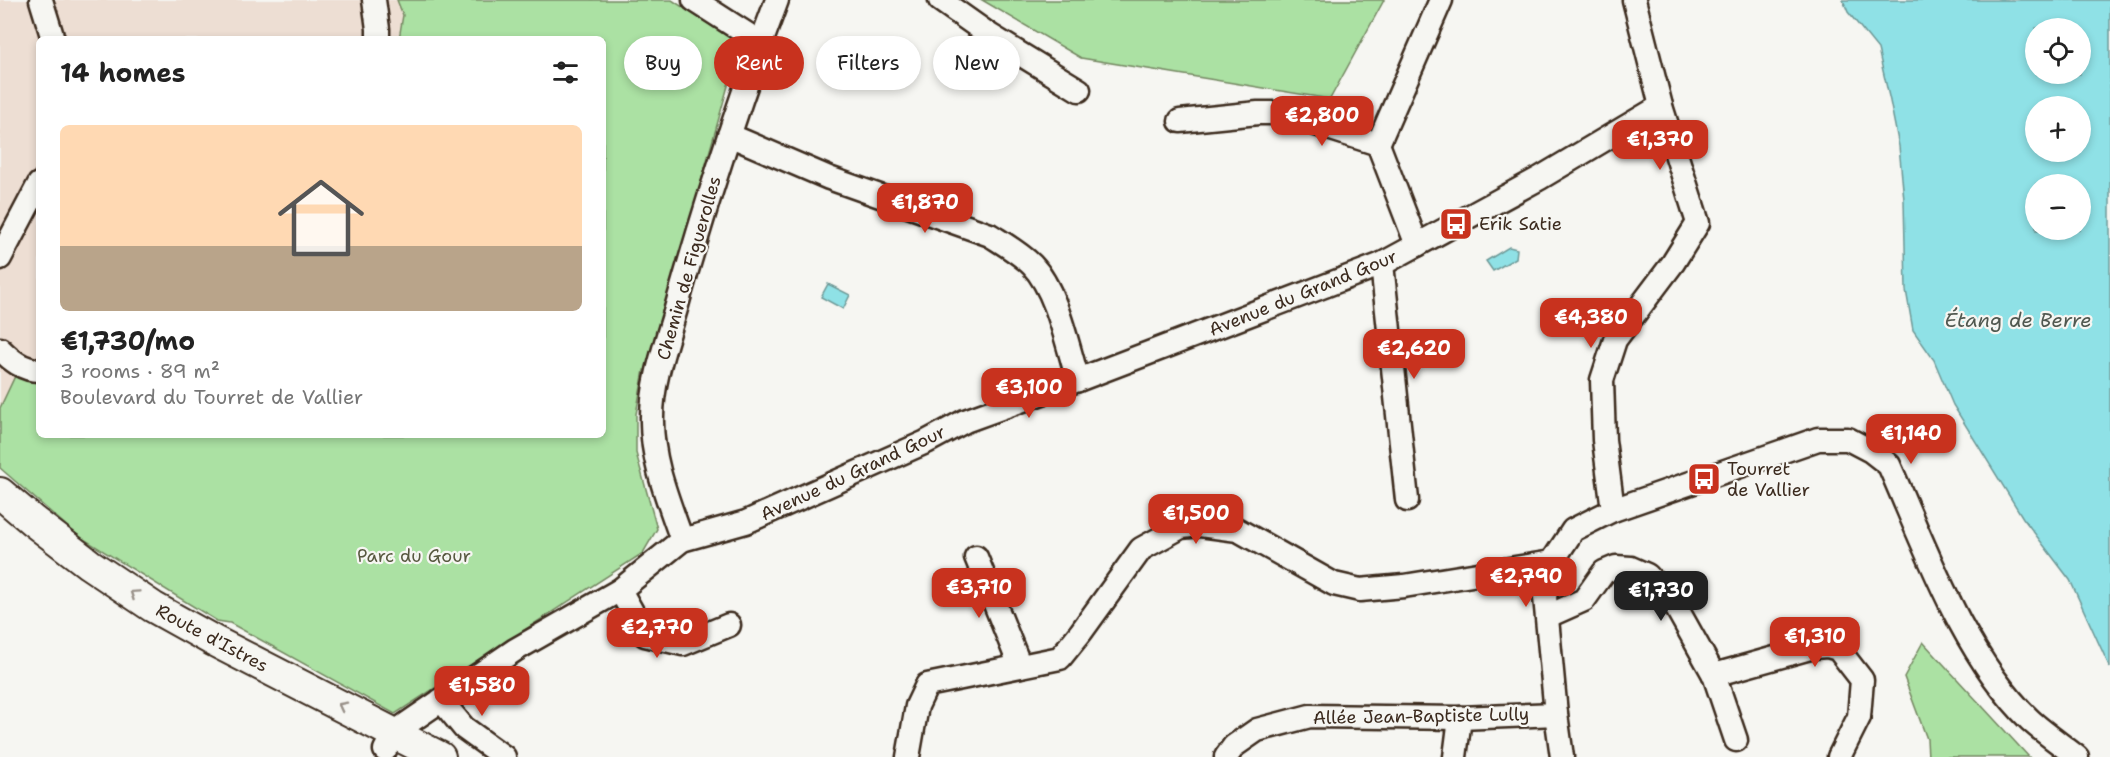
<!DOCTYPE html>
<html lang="en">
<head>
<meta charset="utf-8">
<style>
  body { margin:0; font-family:"Shantell Sans",sans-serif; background:#f2f2f2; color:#222; height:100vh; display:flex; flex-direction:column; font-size:22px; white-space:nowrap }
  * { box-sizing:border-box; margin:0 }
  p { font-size:20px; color:#767676 }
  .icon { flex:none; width:33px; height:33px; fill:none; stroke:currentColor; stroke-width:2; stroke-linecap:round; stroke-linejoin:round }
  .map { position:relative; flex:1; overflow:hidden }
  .sheet { position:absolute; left:36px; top:36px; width:570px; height:402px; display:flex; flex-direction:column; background:#fff; border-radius:9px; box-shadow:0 3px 9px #0003 }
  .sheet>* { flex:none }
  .top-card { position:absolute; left:624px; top:36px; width:570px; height:54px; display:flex; gap:12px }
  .controls { position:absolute; left:2025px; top:18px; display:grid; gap:12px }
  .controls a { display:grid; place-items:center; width:66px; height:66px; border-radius:50%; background:#fff; box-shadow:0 3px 9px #0003; font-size:30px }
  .price { position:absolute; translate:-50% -51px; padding:0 14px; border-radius:12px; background:#c8321e; color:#fff; font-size:20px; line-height:39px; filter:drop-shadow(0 2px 3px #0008) }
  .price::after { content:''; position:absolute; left:50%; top:36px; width:18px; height:14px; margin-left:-9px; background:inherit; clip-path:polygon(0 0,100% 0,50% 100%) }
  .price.selected { background:#222; color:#fff }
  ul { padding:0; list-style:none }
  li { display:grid; align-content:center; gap:12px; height:318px; padding:0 24px }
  li span { display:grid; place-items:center; height:186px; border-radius:9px; color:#555 }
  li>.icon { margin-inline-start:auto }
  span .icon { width:108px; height:108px; fill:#fffc; stroke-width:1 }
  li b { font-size:26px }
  h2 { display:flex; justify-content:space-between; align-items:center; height:72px; padding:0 24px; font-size:26px }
  .pill { padding:0 21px; border-radius:27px; background:#fff; box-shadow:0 3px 9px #0003; font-size:21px; line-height:54px }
  .pill.selected { background:#c8321e; color:#fff }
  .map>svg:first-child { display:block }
  .built { fill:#edded3 }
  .green { fill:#abe1a3; stroke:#738660; stroke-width:1.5 }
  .water { fill:#8fe1e6; stroke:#6d9896; stroke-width:1.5; fill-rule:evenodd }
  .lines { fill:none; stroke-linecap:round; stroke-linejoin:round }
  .minor-casing { stroke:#3b2a1e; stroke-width:27 }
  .major-casing { stroke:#3b2a1e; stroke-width:34 }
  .minor { stroke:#f6f6f2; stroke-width:22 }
  .major { stroke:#f6f6f2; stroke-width:30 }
  .oneway { stroke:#989088 }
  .labels { text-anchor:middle; stroke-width:4.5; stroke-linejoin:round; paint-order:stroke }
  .poi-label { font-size:18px; fill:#3b2a1e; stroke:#f6f6f2; text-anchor:start }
  .street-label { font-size:18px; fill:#3b2a1e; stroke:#f6f6f2 }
  .park-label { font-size:18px; fill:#57583f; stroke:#f6f6f2 }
  .water-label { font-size:20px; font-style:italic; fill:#505850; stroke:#f6f6f2 }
</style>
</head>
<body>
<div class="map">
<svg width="2110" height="757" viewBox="0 0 2110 757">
  <rect width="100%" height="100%" fill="#f6f6f2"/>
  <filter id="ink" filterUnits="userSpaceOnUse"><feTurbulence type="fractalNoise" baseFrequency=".0167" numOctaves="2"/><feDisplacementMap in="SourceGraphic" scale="12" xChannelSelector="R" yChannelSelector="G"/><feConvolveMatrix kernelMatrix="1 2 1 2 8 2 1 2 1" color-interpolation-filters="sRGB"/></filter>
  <g filter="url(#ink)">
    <path class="built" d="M0 0H397L403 15 399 39H39V380L16 374 0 408Z"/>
    <g class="green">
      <path d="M397 0H672L733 40V68L690 221 652 371 644 370 636 414V453L657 529 643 553 395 714 230 623 217 621 77 535 0 468V408L16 374 39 380V435H603V39H399L403 15Z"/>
      <path d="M982 0H1384L1330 99 1081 58Z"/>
      <path d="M1923 642 2029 757H1928L1927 739 1904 677Z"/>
    </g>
    <g class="water">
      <path d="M1843 0H2110V668L2070 580 2023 518 1953 405 1934 360 1913 330 1906 290 1904 200 1899 146 1890 101 1878 49 1848 12ZM2036 28H2080V74H2036ZM2036 106H2080V152H2036ZM2036 184H2080V230H2036Z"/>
      <path d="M1509 247 1517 249 1516 258 1493 271 1486 261Z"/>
      <path d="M828 284 850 295 843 309 821 297Z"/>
    </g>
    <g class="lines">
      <g class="minor-casing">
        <g id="minor">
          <path d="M41 0 53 39"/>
          <path d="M374 0 378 29V39"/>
          <path d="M694 0 761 43"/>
          <path d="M940 0 991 36 1079 90"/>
          <path d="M1180 121 1258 113H1281L1378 144 1417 245"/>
          <path d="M729 135 829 178 990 235C1004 244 1020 253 1032 265 1057 291 1067 345 1078 380"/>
          <path d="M1378 144 1441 0"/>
          <path d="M0 258 39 184"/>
          <path d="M1382 264 1407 500"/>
          <path d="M0 349C11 360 23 370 39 370"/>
          <path d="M1613 510 1604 440 1602 380 1615 340 1673 263 1698 223 1661 106 1634 0"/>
          <path d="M682 540C668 500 651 460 652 417 652 377 669 336 679 298 708 197 740 98 777 0"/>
          <path d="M976 557 1020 666"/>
          <path d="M620 590 645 635 683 644 729 625"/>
          <path d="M1548 616 1584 600 1604 572 1616 567 1631 568 1647 575 1676 607 1714 675 1736 740"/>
          <path d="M1714 675 1814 647 1827 646 1838 649 1862 680 1859 717 1839 757"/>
          <path d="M441 700 464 728 504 757"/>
          <path d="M385 750 394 733 408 723 515 650 620 590 682 540 746 522 926 442 965 421 1078 380 1382 264 1540 178 1661 106"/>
          <path d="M908 757 917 706 927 685 1060 658 1081 632 1141 549 1181 527 1200 525 1238 530 1334 584 1360 590 1404 586 1552 562"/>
          <path d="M1226 757 1234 746 1257 730 1310 716 1460 718 1556 714"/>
          <path d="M1455 757 1460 718"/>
          <path d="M1562 757 1556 714 1545 597 1552 562 1573 530 1613 510 1818 439H1848L1871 451 1889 465C1926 549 1963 655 2030 720 2044 733 2062 745 2077 757"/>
        </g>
      </g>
      <g class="major-casing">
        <path id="major" d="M0 493 33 521 89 564 153 607 214 641 440 757"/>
      </g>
      <use href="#minor" class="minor"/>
      <use href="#major" class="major"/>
    </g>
    <defs><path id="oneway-chevron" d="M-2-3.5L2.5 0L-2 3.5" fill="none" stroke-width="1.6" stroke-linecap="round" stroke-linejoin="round" transform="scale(1.5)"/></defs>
    <g class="oneway">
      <use href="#oneway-chevron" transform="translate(134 594) rotate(-146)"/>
      <use href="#oneway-chevron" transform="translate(342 706) rotate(-153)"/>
    </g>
  </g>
  <defs>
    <g id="bus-square" transform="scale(1.725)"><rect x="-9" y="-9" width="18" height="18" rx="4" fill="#c8321e" stroke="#f6f6f2"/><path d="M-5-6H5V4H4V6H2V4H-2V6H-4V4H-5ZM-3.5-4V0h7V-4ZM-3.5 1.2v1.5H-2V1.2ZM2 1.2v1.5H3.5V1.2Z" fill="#fff"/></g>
  </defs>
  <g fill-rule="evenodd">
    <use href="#bus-square" x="1456" y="224"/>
    <use href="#bus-square" x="1704" y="479"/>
  </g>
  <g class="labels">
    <g class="poi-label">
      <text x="1479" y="230">Erik Satie</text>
      <text x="1727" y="475">Tourret<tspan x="1727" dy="21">de Vallier</tspan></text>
    </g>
    <g class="street-label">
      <text transform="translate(689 268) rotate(-74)" y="6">Chemin de Figuerolles</text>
      <text transform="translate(1303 293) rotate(-22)" y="6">Avenue du Grand Gour</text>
      <text transform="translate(853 473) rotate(-25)" y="6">Avenue du Grand Gour</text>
      <text transform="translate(212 638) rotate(28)" y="6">Route d'Istres</text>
      <text transform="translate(1421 716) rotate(-1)" y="6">Allée Jean-Baptiste Lully</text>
    </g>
    <g class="park-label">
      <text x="414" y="562">Parc du Gour</text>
    </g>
    <g class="water-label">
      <text x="2018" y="327">Étang de Berre</text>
    </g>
  </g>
</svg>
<div class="controls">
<a><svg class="icon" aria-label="locate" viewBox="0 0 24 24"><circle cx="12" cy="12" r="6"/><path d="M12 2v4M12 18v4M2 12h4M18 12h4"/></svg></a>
<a>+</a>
<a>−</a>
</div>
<b class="price" style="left:1322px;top:147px">€2,800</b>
<b class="price" style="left:1660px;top:171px">€1,370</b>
<b class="price" style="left:925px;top:234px">€1,870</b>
<b class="price" style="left:1591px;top:349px">€4,380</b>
<b class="price" style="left:1414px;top:380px">€2,620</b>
<b class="price" style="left:1029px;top:419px">€3,100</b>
<b class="price" style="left:1911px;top:465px">€1,140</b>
<b class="price" style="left:1196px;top:545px">€1,500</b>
<b class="price" style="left:1526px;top:608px">€2,790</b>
<b class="price" style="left:979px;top:619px">€3,710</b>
<b class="price selected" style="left:1661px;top:622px">€1,730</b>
<b class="price" style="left:657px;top:659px">€2,770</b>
<b class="price" style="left:1815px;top:668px">€1,310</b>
<b class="price" style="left:482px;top:717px">€1,580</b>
<div class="top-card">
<a class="pill">Buy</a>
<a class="pill selected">Rent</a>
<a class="pill">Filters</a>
<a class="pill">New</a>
</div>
<section class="sheet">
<h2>14 homes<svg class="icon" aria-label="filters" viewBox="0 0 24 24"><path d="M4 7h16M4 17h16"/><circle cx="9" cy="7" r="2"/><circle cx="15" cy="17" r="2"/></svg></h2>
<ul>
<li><span style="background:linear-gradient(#ffd9b3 65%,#b9a48a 0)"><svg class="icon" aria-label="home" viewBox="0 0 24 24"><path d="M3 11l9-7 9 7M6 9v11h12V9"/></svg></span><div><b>€1,730/mo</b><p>3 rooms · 89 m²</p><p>Boulevard du Tourret de Vallier</p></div></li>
</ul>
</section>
</div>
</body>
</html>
